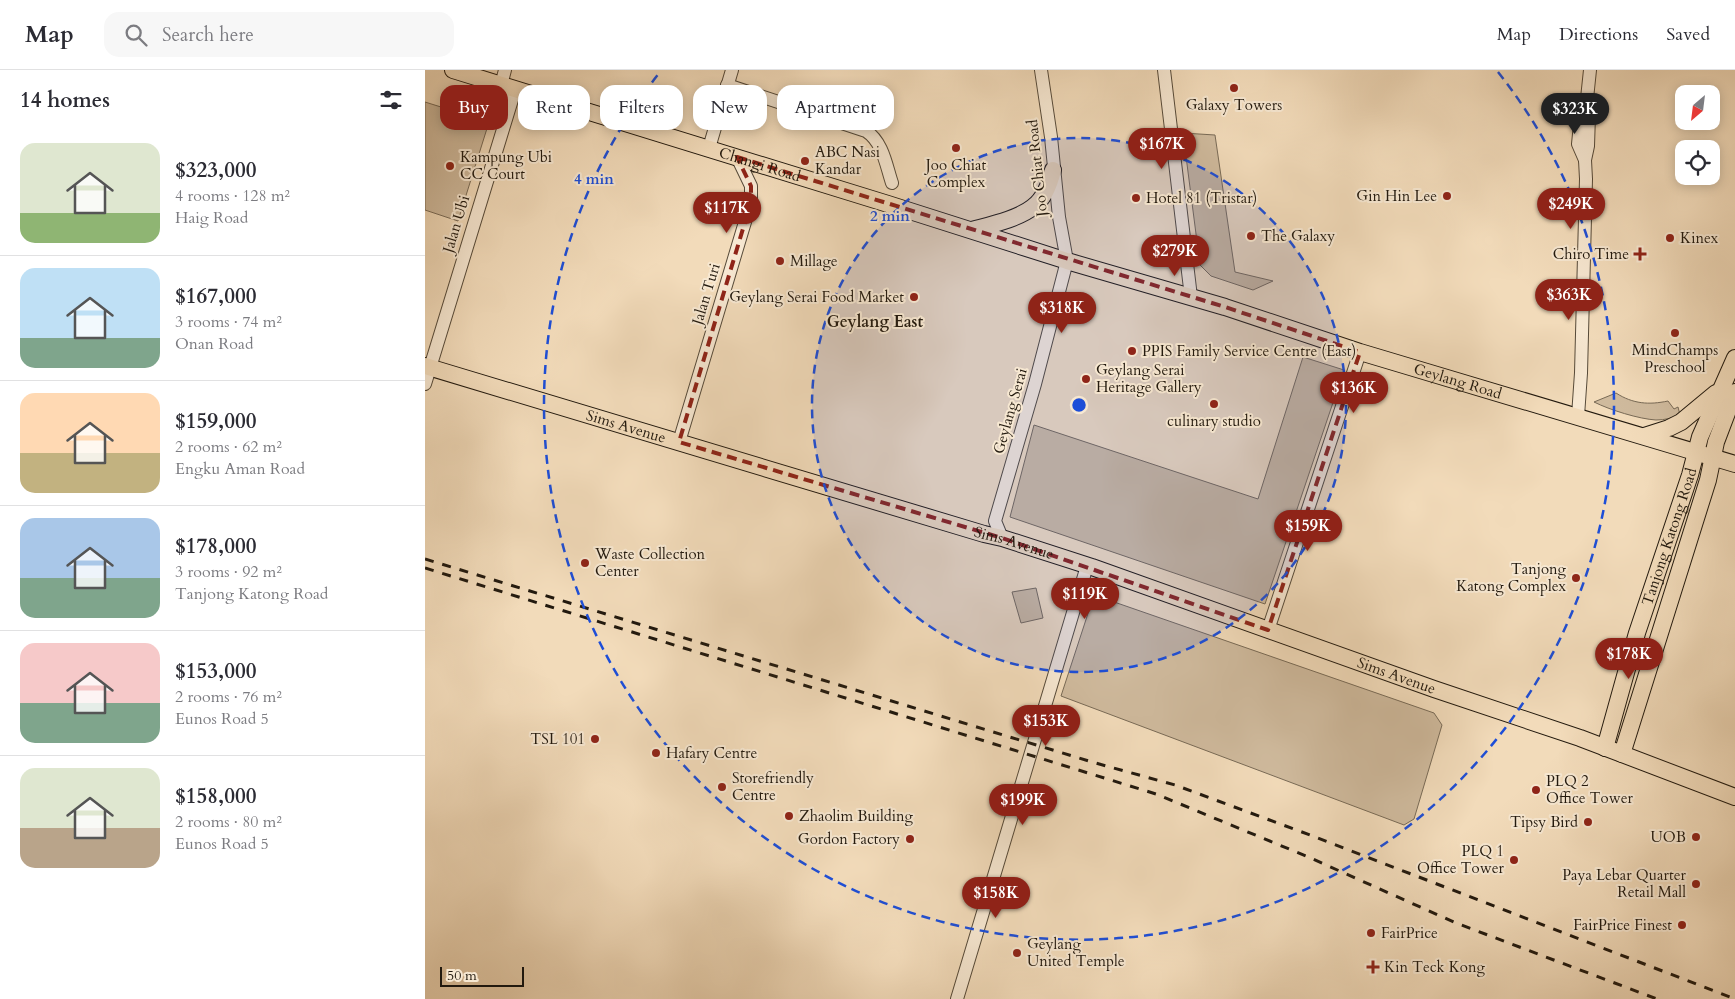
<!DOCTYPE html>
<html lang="en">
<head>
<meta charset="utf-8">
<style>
  body { margin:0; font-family:Cardo,serif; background:#f7f7f7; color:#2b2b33; height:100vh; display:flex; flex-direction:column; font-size:19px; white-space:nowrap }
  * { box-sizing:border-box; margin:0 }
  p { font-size:16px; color:#7c7c81 }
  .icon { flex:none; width:28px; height:28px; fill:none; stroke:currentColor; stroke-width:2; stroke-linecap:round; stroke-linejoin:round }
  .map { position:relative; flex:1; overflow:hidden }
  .details { display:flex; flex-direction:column; background:#fff; width:425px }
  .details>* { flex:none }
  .banner { position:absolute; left:15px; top:15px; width:475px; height:45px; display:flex; gap:10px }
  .needle { width:32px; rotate:208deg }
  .controls { position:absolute; left:1250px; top:15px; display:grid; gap:10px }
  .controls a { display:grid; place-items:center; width:45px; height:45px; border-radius:10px; background:#fff; box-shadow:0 2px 12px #0003; font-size:25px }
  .scale { position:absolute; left:15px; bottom:12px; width:84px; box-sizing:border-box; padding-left:5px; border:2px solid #22190e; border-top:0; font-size:14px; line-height:18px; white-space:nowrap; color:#22190e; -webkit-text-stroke:4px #f7e8d2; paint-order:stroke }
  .price { position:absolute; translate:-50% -42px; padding:0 11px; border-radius:18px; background:#8f2418; color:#fff; font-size:16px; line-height:32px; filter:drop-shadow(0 1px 2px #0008) }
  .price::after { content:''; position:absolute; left:50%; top:30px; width:15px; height:11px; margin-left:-8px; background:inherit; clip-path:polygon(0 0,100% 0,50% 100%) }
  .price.selected { background:#222; color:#fff }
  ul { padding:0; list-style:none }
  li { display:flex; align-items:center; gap:15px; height:125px; padding:0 20px }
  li+li { border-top:1px solid #e1e1e2 }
  li span { display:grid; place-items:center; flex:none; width:140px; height:100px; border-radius:15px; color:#555 }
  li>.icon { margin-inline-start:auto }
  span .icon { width:60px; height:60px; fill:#fffc; stroke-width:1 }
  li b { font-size:21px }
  h2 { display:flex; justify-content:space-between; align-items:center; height:60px; padding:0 20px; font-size:21px }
  .chip { padding:0 18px; border-radius:15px; background:#fff; box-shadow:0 2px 12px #0003; font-size:18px; line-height:45px }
  .chip.selected { background:#8f2418; color:#fff }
  header { display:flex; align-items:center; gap:30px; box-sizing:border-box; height:70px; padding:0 25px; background:#fff; border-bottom:1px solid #e1e1e2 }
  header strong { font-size:24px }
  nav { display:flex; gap:28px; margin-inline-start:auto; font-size:18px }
  .search { width:350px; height:45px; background:#f7f7f7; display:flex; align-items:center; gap:12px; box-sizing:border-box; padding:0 18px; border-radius:15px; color:#7c7c81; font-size:19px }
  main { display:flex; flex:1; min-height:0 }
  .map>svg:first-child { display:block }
  .green { fill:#cfba9d; stroke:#786a56 }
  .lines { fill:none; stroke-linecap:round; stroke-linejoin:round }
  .minor-casing { stroke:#564a39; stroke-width:14 }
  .major-casing { stroke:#22190e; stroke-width:18 }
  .minor { stroke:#f7e8d2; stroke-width:12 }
  .major { stroke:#f2dbba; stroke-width:16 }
  .rail { stroke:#22190e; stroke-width:3; stroke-dasharray:9 9; stroke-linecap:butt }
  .marked { fill:none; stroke:#8f2418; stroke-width:4; stroke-dasharray:10 6; stroke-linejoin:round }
  .ring { fill:none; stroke:#1d4ed8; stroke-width:2.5; stroke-dasharray:9 6 }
  .poi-dot { fill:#8f2418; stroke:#f7e8d2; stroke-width:2 }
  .labels { text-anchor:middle; stroke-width:4; stroke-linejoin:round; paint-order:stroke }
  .poi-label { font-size:15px; fill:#22190e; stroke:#f7e8d2; text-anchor:start }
  .street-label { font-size:15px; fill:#22190e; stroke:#f7e8d2 }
  .neighbourhood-label { font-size:16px; font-weight:bold; fill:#22190e; stroke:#f7e8d2 }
  .centre { fill:#1d4ed8; stroke:#f7e8d2; stroke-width:2.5 }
  .ring-label { font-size:15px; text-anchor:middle; font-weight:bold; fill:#1d4ed8; stroke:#f7e8d2; stroke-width:4; stroke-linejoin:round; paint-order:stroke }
</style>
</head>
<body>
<header>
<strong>Map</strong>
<div class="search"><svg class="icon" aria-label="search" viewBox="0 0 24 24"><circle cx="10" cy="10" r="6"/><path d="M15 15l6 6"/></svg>Search here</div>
<nav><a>Map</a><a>Directions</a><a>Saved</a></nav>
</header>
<main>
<section class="details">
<h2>14 homes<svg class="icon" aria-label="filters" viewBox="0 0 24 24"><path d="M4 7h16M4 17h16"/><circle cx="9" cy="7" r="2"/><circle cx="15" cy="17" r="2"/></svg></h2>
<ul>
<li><span style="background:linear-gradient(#dfe7d0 70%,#8fb573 0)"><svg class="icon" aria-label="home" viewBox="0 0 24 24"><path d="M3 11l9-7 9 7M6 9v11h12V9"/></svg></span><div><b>$323,000</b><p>4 rooms · 128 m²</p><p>Haig Road</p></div></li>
<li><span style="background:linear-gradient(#bfe0f5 70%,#7fa58c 0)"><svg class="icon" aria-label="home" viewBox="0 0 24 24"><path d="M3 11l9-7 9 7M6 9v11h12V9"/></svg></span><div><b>$167,000</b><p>3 rooms · 74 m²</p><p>Onan Road</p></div></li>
<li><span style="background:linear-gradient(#ffd9b3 60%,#c2b280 0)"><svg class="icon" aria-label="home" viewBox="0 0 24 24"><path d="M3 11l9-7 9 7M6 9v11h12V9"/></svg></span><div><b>$159,000</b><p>2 rooms · 62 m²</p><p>Engku Aman Road</p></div></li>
<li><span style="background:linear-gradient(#a9c7e8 60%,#7fa58c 0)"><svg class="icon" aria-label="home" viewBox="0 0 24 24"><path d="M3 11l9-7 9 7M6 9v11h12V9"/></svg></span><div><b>$178,000</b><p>3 rooms · 92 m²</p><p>Tanjong Katong Road</p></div></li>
<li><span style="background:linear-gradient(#f6c9c9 60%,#7fa58c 0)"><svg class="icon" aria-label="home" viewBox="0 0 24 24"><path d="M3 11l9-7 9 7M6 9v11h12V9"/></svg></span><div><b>$153,000</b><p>2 rooms · 76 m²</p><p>Eunos Road 5</p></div></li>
<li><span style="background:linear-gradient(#dfe7d0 60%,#b9a48a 0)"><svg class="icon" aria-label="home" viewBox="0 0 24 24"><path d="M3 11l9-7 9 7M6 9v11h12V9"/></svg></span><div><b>$158,000</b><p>2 rooms · 80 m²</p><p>Eunos Road 5</p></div></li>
</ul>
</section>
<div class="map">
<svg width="1310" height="929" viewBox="0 0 1310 929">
  <rect width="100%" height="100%" fill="#f2dbba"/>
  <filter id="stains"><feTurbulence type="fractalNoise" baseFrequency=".004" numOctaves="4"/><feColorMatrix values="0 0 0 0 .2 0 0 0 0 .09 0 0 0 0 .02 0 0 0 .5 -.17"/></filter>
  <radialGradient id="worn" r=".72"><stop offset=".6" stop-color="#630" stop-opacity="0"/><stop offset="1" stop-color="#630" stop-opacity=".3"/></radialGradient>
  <g class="green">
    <path d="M0 32 64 52 33 151 0 140Z"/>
    <path d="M758 63 790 65 810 202 848 211 828 220 786 206 775 195Z"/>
    <path d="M878 287 919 300 840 534 585 447 609 355 833 429Z"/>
    <path d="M1191 323C1208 334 1224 335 1243 331L1249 339 1253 337 1255 345C1247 348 1240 350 1231 350 1214 349 1185 340 1169 332Z"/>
    <path d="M611 518 618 548 596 553 587 522Z"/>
    <path d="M669 525 1009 643 1017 655 989 749 979 755 636 626Z"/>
  </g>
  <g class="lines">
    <g class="minor-casing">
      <g id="minor">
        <path d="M739 0 766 227"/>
        <path d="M76 15 80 0"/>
        <path d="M302 15 441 61C458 72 461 95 467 113"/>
        <path d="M284 78 307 0"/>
        <path d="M1160 90 1163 76 1164 45 1161 38 1165 0"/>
        <path d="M0 314 90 20"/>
        <path d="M1153 346 1156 303 1161 109 1160 90 1153 74 1156 44 1161 38"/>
        <path d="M254 372 326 132V116L312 87"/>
        <path d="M577 468 570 451 610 314 642 191 634 147 626 67 616 0"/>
        <path d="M843 560 935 282"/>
        <path d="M532 929 662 496"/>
      </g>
    </g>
    <g class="major-casing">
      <g id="major">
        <path id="s1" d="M28 0 463 134 642 191 800 237 935 282 1310 394"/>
        <path d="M547 160C565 155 593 149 608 137 620 128 625 113 628 100"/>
        <path id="s2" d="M0 296 559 464 577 468 667 497 1009 619 1155 668 1310 727"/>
        <path d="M1219 366 1244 358 1256 352 1291 323"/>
        <path id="s3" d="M1180 678 1212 563 1265 405 1275 367 1310 288"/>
        <path d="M1197 684 1283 410 1291 372 1310 322"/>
      </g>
    </g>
    <use href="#minor" class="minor"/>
    <use href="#major" class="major"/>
    <g class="rail">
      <path d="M0 489 667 692 750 715 885 765 1310 929"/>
      <path d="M0 498 731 724 881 786 1031 853 1232 929"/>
    </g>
  </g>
  <path class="marked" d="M312 87 800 237 935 282 843 560 577 468 254 372 326 132V116Z"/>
  <circle cx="654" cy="335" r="267" fill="#1d4ed8" fill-opacity=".12"/>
  <g class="ring">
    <circle cx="654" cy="335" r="267"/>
    <path d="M1073 2A535 535 0 1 1 235 2"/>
  </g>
  <g class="poi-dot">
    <circle cx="809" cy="18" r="5"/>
    <circle cx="531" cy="78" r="5"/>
    <circle cx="380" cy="91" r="5"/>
    <circle cx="25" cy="96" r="5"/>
    <circle cx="1022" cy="126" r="5"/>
    <circle cx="711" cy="128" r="5"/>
    <circle cx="826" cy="166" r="5"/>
    <circle cx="1245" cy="168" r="5"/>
    <path d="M1212.5 176.5h5v5h5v5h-5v5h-5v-5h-5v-5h5z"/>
    <circle cx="355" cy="191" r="5"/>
    <circle cx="489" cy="227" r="5"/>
    <circle cx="1250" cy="263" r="5"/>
    <circle cx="707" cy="281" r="5"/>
    <circle cx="661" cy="309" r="5"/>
    <circle cx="789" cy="334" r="5"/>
    <circle cx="160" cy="493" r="5"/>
    <circle cx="1151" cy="508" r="5"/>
    <circle cx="170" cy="669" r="5"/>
    <circle cx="231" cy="683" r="5"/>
    <circle cx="297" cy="717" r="5"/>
    <circle cx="1111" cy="720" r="5"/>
    <circle cx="364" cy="746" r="5"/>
    <circle cx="1163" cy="752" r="5"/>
    <circle cx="1271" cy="767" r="5"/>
    <circle cx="485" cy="769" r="5"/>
    <circle cx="1089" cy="790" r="5"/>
    <circle cx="1271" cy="814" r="5"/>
    <circle cx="1257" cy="855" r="5"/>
    <circle cx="946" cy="863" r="5"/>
    <circle cx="592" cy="883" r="5"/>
    <path d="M945.5 889.5h5v5h5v5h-5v5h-5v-5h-5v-5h5z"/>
  </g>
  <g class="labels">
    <g class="poi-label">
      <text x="809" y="40" text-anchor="middle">Galaxy Towers</text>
      <text x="390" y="87">ABC Nasi<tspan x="390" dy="17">Kandar</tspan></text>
      <text x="35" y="92">Kampung Ubi<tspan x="35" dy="17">CC Court</tspan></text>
      <text x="531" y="100" text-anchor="middle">Joo Chiat<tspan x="531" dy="17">Complex</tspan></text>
      <text x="1012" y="131" text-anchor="end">Gin Hin Lee</text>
      <text x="721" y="133">Hotel 81 (Tristar)</text>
      <text x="836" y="171">The Galaxy</text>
      <text x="1255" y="173">Kinex</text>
      <text x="1204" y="189" text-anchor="end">Chiro Time</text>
      <text x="365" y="196">Millage</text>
      <text x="479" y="232" text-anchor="end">Geylang Serai Food Market</text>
      <text x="1250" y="285" text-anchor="middle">MindChamps<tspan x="1250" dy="17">Preschool</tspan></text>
      <text x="717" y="286">PPIS Family Service Centre (East)</text>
      <text x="671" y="305">Geylang Serai<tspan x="671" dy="17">Heritage Gallery</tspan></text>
      <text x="789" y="356" text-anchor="middle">culinary studio</text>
      <text x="170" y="489">Waste Collection<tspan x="170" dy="17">Center</tspan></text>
      <text x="1141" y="504" text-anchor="end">Tanjong<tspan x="1141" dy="17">Katong Complex</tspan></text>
      <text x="160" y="674" text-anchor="end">TSL 101</text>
      <text x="241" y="688">Hafary Centre</text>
      <text x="307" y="713">Storefriendly<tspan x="307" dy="17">Centre</tspan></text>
      <text x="1121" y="716">PLQ 2<tspan x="1121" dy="17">Office Tower</tspan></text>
      <text x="374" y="751">Zhaolim Building</text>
      <text x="1153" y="757" text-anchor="end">Tipsy Bird</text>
      <text x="1261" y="772" text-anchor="end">UOB</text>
      <text x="475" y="774" text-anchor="end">Gordon Factory</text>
      <text x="1079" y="786" text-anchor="end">PLQ 1<tspan x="1079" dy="17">Office Tower</tspan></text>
      <text x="1261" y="810" text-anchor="end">Paya Lebar Quarter<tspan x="1261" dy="17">Retail Mall</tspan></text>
      <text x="1247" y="860" text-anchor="end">FairPrice Finest</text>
      <text x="956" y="868">FairPrice</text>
      <text x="602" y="879">Geylang<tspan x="602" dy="17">United Temple</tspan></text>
      <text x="959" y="902">Kin Teck Kong</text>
    </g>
    <g class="street-label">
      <text dy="5" stroke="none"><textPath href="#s1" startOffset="321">Changi Road</textPath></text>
      <text transform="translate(612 98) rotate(-96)" y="5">Joo Chiat Road</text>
      <text transform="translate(31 154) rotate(-73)" y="5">Jalan Ubi</text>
      <text transform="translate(281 224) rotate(-73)" y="5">Jalan Turi</text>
      <text dy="5" stroke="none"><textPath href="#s1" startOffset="1052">Geylang Road</textPath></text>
      <text transform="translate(585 341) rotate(-74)" y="5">Geylang Serai</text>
      <text dy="5" stroke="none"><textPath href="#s2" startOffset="210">Sims Avenue</textPath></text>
      <text dy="5" stroke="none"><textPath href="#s3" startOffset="221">Tanjong Katong Road</textPath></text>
      <text dy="5" stroke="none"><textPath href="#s2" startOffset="615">Sims Avenue</textPath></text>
      <text dy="5" stroke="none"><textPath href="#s2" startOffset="1020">Sims Avenue</textPath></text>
    </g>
    <g class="neighbourhood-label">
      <text x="450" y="257">Geylang East</text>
    </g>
  </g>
  <circle cx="654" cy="335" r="8" class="centre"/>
  <g class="ring-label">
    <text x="169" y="114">4 min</text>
    <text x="465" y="151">2 min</text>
  </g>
  <rect width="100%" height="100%" filter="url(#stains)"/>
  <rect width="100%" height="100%" fill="url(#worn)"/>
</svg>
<div class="controls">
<a><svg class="needle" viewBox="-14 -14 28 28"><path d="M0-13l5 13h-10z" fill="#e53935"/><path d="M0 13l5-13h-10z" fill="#7c7c81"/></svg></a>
<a><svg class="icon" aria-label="locate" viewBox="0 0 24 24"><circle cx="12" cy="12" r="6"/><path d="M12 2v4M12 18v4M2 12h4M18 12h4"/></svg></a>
</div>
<div class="scale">50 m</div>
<b class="price selected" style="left:1150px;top:65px">$323K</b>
<b class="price" style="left:737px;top:100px">$167K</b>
<b class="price" style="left:1146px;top:160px">$249K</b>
<b class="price" style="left:302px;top:164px">$117K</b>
<b class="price" style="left:750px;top:207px">$279K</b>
<b class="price" style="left:1144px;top:251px">$363K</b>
<b class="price" style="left:637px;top:264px">$318K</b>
<b class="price" style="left:929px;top:344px">$136K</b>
<b class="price" style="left:883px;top:482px">$159K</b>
<b class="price" style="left:660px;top:550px">$119K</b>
<b class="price" style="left:1204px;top:610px">$178K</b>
<b class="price" style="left:621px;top:677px">$153K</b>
<b class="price" style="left:598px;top:756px">$199K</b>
<b class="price" style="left:571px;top:849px">$158K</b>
<div class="banner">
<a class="chip selected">Buy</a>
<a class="chip">Rent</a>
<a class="chip">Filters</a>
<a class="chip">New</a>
<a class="chip">Apartment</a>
</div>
</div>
</main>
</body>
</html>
